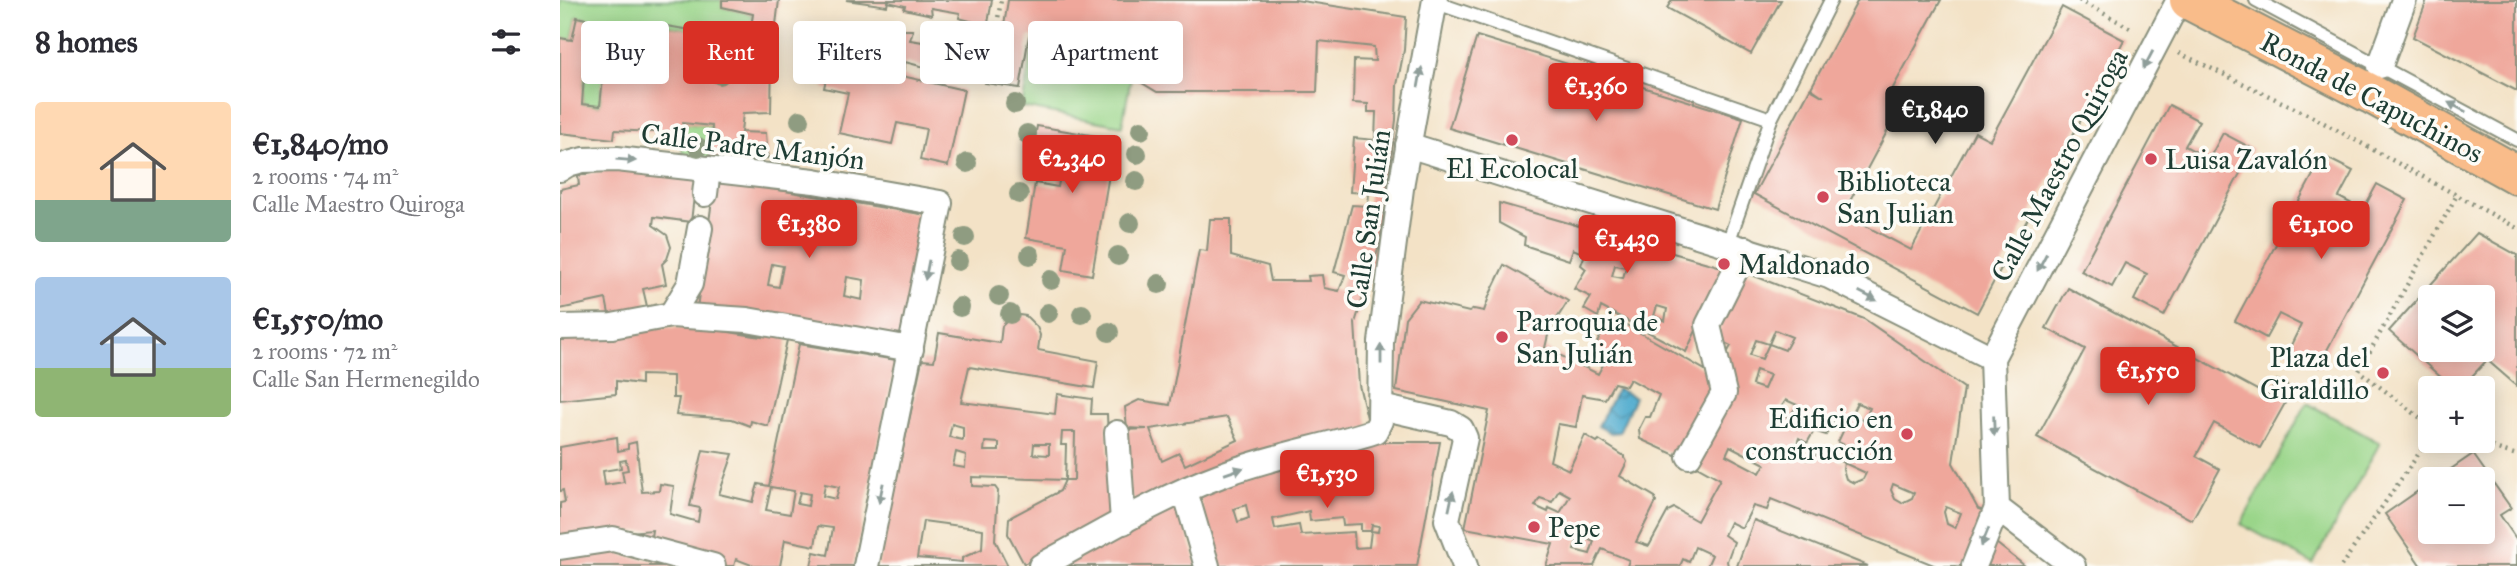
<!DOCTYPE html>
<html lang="en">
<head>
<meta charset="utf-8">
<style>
  body { margin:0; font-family:"IM FELL Great Primer",serif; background:#f2f2f3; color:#2b2b33; height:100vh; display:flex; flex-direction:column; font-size:26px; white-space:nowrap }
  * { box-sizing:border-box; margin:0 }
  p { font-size:23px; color:#7c7c81 }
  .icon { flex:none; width:38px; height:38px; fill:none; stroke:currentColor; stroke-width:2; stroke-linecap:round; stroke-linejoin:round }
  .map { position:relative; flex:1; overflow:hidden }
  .side { display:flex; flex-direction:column; background:#fff; width:560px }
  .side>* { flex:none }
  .hud { position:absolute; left:21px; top:21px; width:665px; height:63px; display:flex; gap:14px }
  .fabs { position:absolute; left:1858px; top:285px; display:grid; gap:14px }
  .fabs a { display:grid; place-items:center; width:77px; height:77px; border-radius:7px; background:#fff; box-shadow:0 4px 18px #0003; font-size:35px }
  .price { position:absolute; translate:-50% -60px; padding:0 16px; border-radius:7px; background:#d93025; color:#fff; font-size:23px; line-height:46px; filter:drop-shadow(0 2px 4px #0008) }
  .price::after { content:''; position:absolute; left:50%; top:42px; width:21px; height:16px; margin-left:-10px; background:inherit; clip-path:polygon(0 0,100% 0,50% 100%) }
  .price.selected { background:#222; color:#fff }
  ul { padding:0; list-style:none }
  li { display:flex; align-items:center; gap:21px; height:175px; padding:0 35px }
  li span { display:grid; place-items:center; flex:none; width:196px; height:140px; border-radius:7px; color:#555 }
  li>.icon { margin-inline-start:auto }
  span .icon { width:84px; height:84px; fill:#fffc; stroke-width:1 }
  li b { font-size:30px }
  h2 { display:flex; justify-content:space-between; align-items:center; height:84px; padding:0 35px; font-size:30px }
  .tag { padding:0 24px; border-radius:7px; background:#fff; box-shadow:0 4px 18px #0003; font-size:24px; line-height:63px }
  .tag.selected { background:#d93025; color:#fff }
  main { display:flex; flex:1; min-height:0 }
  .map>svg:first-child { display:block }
  .garden { fill:#9ad589; stroke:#5c895e; stroke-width:2 }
  .water { fill:url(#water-waves); stroke:#387481; stroke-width:2 }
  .building { fill:#efa79b; fill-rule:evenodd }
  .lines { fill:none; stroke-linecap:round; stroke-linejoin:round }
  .lane-casing { stroke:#89907d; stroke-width:16 }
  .street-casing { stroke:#89907d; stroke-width:28 }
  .primary-casing { stroke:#89907d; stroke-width:42 }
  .path { stroke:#89907d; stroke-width:4.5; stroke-dasharray:2 5; stroke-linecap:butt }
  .lane { stroke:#fff; stroke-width:12 }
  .street { stroke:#fff; stroke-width:24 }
  .primary { stroke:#f9bc8a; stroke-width:38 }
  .tree { fill:#8f9c81 }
  .oneway { fill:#8f9e9a }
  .poi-dot { fill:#d1495b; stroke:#fdfcf7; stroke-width:2.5 }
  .labels { text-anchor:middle; stroke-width:7; stroke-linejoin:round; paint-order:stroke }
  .street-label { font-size:28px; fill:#1f3d34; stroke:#fdfcf7 }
  .poi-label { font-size:28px; fill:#1f3d34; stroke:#fdfcf7; text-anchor:start }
</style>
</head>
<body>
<main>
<section class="side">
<h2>8 homes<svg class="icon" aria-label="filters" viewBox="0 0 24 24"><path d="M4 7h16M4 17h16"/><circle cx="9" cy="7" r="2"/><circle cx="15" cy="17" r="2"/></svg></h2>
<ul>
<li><span style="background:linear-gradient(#ffd9b3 70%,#7fa58c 0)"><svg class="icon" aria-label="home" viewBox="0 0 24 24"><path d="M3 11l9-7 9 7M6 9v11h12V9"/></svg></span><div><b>€1,840/mo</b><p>2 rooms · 74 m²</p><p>Calle Maestro Quiroga</p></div></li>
<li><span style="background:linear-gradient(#a9c7e8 65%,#8fb573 0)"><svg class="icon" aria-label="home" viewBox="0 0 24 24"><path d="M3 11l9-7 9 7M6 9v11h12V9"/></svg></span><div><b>€1,550/mo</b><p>2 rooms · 72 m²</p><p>Calle San Hermenegildo</p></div></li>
</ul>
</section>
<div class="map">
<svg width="1957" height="566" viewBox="0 0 1957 566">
  <defs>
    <pattern id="water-waves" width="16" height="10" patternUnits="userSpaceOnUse" patternTransform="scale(1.75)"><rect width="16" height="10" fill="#50abce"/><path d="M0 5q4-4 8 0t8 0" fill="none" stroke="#428ca8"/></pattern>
  </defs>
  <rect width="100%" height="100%" fill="#fdfcf7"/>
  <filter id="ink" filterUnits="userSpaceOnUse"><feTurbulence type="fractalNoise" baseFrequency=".0143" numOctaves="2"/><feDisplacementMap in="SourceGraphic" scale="14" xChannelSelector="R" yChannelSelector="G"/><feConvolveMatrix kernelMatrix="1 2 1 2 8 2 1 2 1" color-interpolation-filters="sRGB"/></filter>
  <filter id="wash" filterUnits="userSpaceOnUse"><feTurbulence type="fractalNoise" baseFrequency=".00686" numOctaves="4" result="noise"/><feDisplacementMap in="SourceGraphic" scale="28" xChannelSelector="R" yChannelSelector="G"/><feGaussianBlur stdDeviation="1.57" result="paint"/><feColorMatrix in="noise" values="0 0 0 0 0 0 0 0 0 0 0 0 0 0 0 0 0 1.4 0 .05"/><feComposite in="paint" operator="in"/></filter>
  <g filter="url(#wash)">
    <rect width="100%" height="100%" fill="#f3e2c6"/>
    <g class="garden">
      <path d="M0 0H162V7L193 14 189 40 90 23 85 50 55 44 58 25 17 17 12 40 0 38Z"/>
      <path d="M472 48 573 67 562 126 462 107Z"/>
      <path d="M25 64 44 68 40 106 22 104Z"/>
      <path d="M123 123 152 126 150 159 122 157Z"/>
      <path d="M1747 403 1820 443 1753 564 1681 524Z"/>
    </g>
    <path class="water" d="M1057 389 1075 397 1059 432 1051 433 1038 426Z"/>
    <g id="blocks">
      <g class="building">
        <path d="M162 0H219L212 57 211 112 183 113 181 132 206 133 208 158 187 163 150 159 152 126 123 123V132L112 133 55 130 54 139 0 133V38L12 40 17 17 58 26 55 44 85 50 89 23 189 40 193 14 162 7ZM25 64 44 68 40 106 22 104Z"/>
        <path d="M286 0H432L427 29H413L414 22 399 18 400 13 371 8 372 15 344 9 345 6 328 2 327 6Z"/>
        <path d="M448 0H735L846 17 844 50 837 85 836 120 820 243 795 323 799 385 809 426 577 507 569 489 565 430 587 429 567 428 565 407 579 400 610 405 639 250 647 251 650 219H671V256L708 266 711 281H749L748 276 762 275 764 288 779 291 785 275 774 272 792 205 808 206 809 193 790 192 794 138 815 140 816 112H808V104L793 103 794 60 815 61 814 47 759 41 757 92H597L574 78 584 54 469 36 460 88 425 83 428 67 441 69 449 32H443ZM667 417 678 440 625 465 619 453 602 461 590 429Z"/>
        <path d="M1112 0H1221L1191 54 1107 8Z"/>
        <path d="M1298 0H1381L1333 88 1346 96 1283 214 1351 250 1415 132 1430 140 1502 7 1564 40 1417 313 1194 194 1250 89 1264 97 1251 88Z"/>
        <path d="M1867 0H1957V91L1853 37Z"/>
        <path d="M365 28 401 30 396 60 368 54 364 67 345 62 342 76 404 90 388 166 360 160 366 129 337 123 332 144 279 133 288 93 264 88 270 61 329 73 332 62 298 53 302 30H353L350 40 363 42Z"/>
        <path d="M917 36 1183 118 1155 209 889 128Z"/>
        <path d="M1609 105 1639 121 1625 146 1649 159 1663 133 1693 149 1604 316 1574 300 1587 274 1565 263 1552 287 1521 271Z"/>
        <path d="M477 126 555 139 532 275 503 270 507 245 466 238 475 183 498 187 503 159 472 154Z"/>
        <path d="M1763 156 1793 171 1779 197 1803 210 1817 184 1847 200 1758 367 1728 351 1741 325 1719 314 1706 338 1675 321Z"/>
        <path d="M51 169 136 178 131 222 94 217 93 225 107 235 111 247 107 259 102 264 106 284 83 289 89 315 51 324 46 299 0 309V189L19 185 18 176Z"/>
        <path d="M155 179 366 215 340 339 137 308ZM212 264 223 266 219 287 208 285ZM287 277 304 280 302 300 284 296Z"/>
        <path d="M939 203 1165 268 1126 352 1041 307 1038 317 1024 309 1031 297 1014 289 1026 269 1021 265 1025 254 1013 249 1009 260 964 245 965 237 939 223ZM1055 265 1066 267 1063 278 1052 276ZM1097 306 1107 309 1105 321 1094 316Z"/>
        <path d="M1917 233 1957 255V386L1927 360 1901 388H1893L1829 331ZM1871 298H1923V350H1871Z"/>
        <path d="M944 265 1008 301 989 331 985 348 1038 374 1046 359 1032 352 1048 322 1060 328 1063 323 1150 373 1154 393 1120 453 1115 455 1080 439 1079 429 1085 417H1090L1099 395 1070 379 1066 386 1054 383 1045 399 1022 395 1016 427 998 424 990 461 1009 470 1025 435 1037 442 1039 440 1064 456 1067 462 1060 476 1095 497 1096 502 1076 542 1089 546 1108 511 1114 508 1137 521 1160 479 1137 466 1135 461 1176 391 1166 355 1171 346 1156 339 1182 271 1304 319 1404 388 1393 463 1418 509 1430 513 1405 566H1376L1211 499 1207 510 1193 506 1182 528 1170 522 1164 535 1174 542 1167 561 1168 566H1147L1152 555 1135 547 1129 562 1123 559 1120 566H1067L1069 560 1042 549 1034 566H986L993 544 905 528 929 411 836 391 845 318 859 300 909 312 914 309 924 311 930 294ZM1215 330 1232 337 1225 350 1209 344ZM1196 340 1209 344 1202 359 1190 355ZM1196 370 1210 375 1204 389 1192 385ZM1226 400 1237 405 1229 418 1218 412ZM1297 403 1310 408 1304 421 1291 415ZM1273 422 1285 427 1278 442 1291 448 1284 463 1258 451 1255 456 1248 460 1239 456 1236 446 1239 438 1247 443 1254 431 1266 435ZM1170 446 1205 464 1200 473 1166 455ZM1284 463 1306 473 1303 479 1294 483 1286 479 1283 469ZM1333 484 1354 493 1352 498 1342 503 1335 499 1331 490ZM999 490 1010 496 1000 513 989 508 988 512 975 506 980 498 992 502ZM1386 507 1401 513 1395 528 1387 524 1384 512ZM1019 534 1034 541 1030 554 1014 550Z"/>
        <path d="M1508 288 1708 396 1717 380 1733 389 1700 448 1654 423 1636 456 1660 469 1632 520 1477 437 1525 349 1486 328Z"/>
        <path d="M459 315 466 316 477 327 480 335 478 350 538 361 534 388 409 367 401 402 495 414 497 394 532 399 531 414H547L551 516 464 564 448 534 449 518 500 491 505 480 412 477V486L435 487 438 491 435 540 448 566H318L362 360 374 361 379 333 440 343 442 326 450 318ZM392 424 403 427V440L389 437ZM502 432H515L514 480H505L506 445H501ZM425 442 439 443V451H424ZM474 444H489V455L473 454ZM396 452 406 455 405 468 393 466ZM363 521 423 529 422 549 402 558V562L357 558Z"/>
        <path d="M97 327 149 329 202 337 204 327 229 331 208 426 191 421 190 426 172 419 116 415 119 398H113V376L81 375V384L56 381V394L0 400V329Z"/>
        <path d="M239 344 336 360 293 566H251L254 552 268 555 273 528 258 526 255 546 225 540 220 566H194L176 559 174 566H165L90 544 92 530 32 535 0 541V503L5 502 3 490 0 491V447L57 437 58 451 68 449V444L76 442 82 492 99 491 100 484 114 486 110 514 138 522 140 508 130 506 143 450 173 454 159 494 193 502 198 484 209 486ZM66 460 68 470 62 471 64 482 45 485 43 471 61 468 60 461ZM265 484 279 487 276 499 263 496ZM211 487 234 491 230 514 206 510ZM240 492 250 494 248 506 237 504Z"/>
        <path d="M822 442H880L857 566H659L638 493 770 452ZM686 505 689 518 678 522 674 509ZM749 511 750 521 782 518 783 525 801 524V531H811L812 525 819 526 818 532 811 531 809 547 795 548 794 532 741 535 739 525 715 529 713 519Z"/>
        <path d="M1913 454 1951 508 1940 515 1957 540V566H1861L1825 514 1871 482V532H1923V480H1875Z"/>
        <path d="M617 503 638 566H502Z"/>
        <path d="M1194 520 1308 566H1177Z"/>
        <path d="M1436 543 1465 566H1424Z"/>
        <path d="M61 545 62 555 122 566H0V553Z"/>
      </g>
    </g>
  </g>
  <g filter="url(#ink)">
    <use href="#blocks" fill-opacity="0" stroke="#89907d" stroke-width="2"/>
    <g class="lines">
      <g class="lane-casing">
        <g id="lane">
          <path d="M1696 0 1957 140"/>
          <path d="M874 2 1211 119"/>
          <path d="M1168 243 1211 119 1271 0"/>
        </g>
      </g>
      <g class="street-casing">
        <g id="street">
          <path d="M1820 66 1844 0"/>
          <path d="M848 145 1269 276 1432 358"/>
          <path d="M0 169 8 164 23 160 57 159 254 181 380 203 306 566"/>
          <path d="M145 194 148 169"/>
          <path d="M111 315 130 284 140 228"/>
          <path d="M0 327 52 326 111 315 187 320 351 349"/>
          <path d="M821 407 891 423 901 429 905 438 887 520 905 566"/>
          <path d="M557 433 563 522"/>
          <path d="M1129 456 1164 393 1148 325 1186 249"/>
          <path d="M625 491 647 566"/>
          <path d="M0 547 53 539 153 566"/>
          <path d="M481 566C539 535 597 499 659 476 710 456 763 448 815 431L820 421 821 342 842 181 875 0"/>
          <path d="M1414 566 1437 508"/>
          <path d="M1513 566 1437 508 1432 358 1619 0"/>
        </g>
      </g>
      <g class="primary-casing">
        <path id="primary" d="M1629 0 1811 94 1957 175"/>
      </g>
      <g class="path">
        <path d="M1519 0 1574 30"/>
        <path d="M436 31 441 0"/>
        <path d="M1619 53 1751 116 1957 228"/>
        <path d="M1871 426 1799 371 1897 195"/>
        <path d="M1912 441 1957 455"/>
        <path d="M1781 566 1871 436"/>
      </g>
      <use href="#lane" class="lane"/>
      <use href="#street" class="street"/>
      <use href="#primary" class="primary"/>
    </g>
    <g class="tree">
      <circle cx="247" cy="39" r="10"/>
      <circle cx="279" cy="44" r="10"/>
      <circle cx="160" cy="75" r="10"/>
      <circle cx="455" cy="104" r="10"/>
      <circle cx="240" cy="120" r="10"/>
      <circle cx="581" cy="130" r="10"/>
      <circle cx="467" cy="134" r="10"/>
      <circle cx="138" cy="147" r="10"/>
      <circle cx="577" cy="154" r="10"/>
      <circle cx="407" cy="163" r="10"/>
      <circle cx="576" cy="181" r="10"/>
      <circle cx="459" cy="194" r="10"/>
      <circle cx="570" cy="223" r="10"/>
      <circle cx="405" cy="237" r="10"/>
      <circle cx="470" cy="255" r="10"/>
      <circle cx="558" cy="256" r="10"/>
      <circle cx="398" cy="261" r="10"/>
      <circle cx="491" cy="280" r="10"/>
      <circle cx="599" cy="284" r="10"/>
      <circle cx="439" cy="296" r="10"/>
      <circle cx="400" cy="307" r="10"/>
      <circle cx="488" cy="313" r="10"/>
      <circle cx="450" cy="314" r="10"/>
      <circle cx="522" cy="314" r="10"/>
      <circle cx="549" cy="332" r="10"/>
    </g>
    <defs><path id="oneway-solid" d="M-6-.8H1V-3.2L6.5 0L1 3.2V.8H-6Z" transform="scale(1.75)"/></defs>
    <g class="oneway">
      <use href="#oneway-solid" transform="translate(1588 60) rotate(118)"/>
      <use href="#oneway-solid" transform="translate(860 77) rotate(-80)"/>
      <use href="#oneway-solid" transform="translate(1897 107) rotate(-152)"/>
      <use href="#oneway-solid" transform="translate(66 160) rotate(5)"/>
      <use href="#oneway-solid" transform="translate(1482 262) rotate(118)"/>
      <use href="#oneway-solid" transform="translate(367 270) rotate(101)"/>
      <use href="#oneway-solid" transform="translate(1308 296) rotate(27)"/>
      <use href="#oneway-solid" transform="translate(821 354) rotate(-90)"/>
      <use href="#oneway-solid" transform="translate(1434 426) rotate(88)"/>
      <use href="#oneway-solid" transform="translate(674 471) rotate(-19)"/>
      <use href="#oneway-solid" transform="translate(321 493) rotate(102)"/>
      <use href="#oneway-solid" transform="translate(891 501) rotate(-78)"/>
      <use href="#oneway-solid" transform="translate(1425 537) rotate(112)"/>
    </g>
  </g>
  <g class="poi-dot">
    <circle cx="952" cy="140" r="7"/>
    <circle cx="1591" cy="159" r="7"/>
    <circle cx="1263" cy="197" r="7"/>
    <circle cx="1164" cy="264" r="7"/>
    <circle cx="942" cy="337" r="7"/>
    <circle cx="1823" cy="373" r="7"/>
    <circle cx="1347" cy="434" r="7"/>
    <circle cx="974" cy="527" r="7"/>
  </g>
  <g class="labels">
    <g class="street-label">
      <text transform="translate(1812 97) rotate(28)" y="10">Ronda de Capuchinos</text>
      <text transform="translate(193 146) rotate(7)" y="10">Calle Padre Manjón</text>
      <text transform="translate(1499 165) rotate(-62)" y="10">Calle Maestro Quiroga</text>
      <text transform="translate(808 219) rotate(-82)" y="10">Calle San Julián</text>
    </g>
    <g class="poi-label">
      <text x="1605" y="169">Luisa Zavalón</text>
      <text x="952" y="178" text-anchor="middle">El Ecolocal</text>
      <text x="1277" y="191">Biblioteca<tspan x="1277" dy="32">San Julian</tspan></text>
      <text x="1178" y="274">Maldonado</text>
      <text x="956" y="331">Parroquia de<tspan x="956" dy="32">San Julián</tspan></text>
      <text x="1809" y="367" text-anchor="end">Plaza del<tspan x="1809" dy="32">Giraldillo</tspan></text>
      <text x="1333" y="428" text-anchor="end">Edificio en<tspan x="1333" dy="32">construcción</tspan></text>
      <text x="988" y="537">Pepe</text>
    </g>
  </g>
</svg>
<div class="fabs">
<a><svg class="icon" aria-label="layers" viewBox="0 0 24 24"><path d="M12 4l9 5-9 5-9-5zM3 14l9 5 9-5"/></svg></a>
<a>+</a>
<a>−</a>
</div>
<b class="price" style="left:1036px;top:123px">€1,360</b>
<b class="price selected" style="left:1375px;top:146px">€1,840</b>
<b class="price" style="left:512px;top:195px">€2,340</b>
<b class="price" style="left:249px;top:260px">€1,380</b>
<b class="price" style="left:1761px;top:261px">€1,100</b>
<b class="price" style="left:1067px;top:275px">€1,430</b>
<b class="price" style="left:1588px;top:407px">€1,550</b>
<b class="price" style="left:767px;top:510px">€1,530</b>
<div class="hud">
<a class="tag">Buy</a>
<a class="tag selected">Rent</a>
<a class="tag">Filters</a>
<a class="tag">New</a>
<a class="tag">Apartment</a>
</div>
</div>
</main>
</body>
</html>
